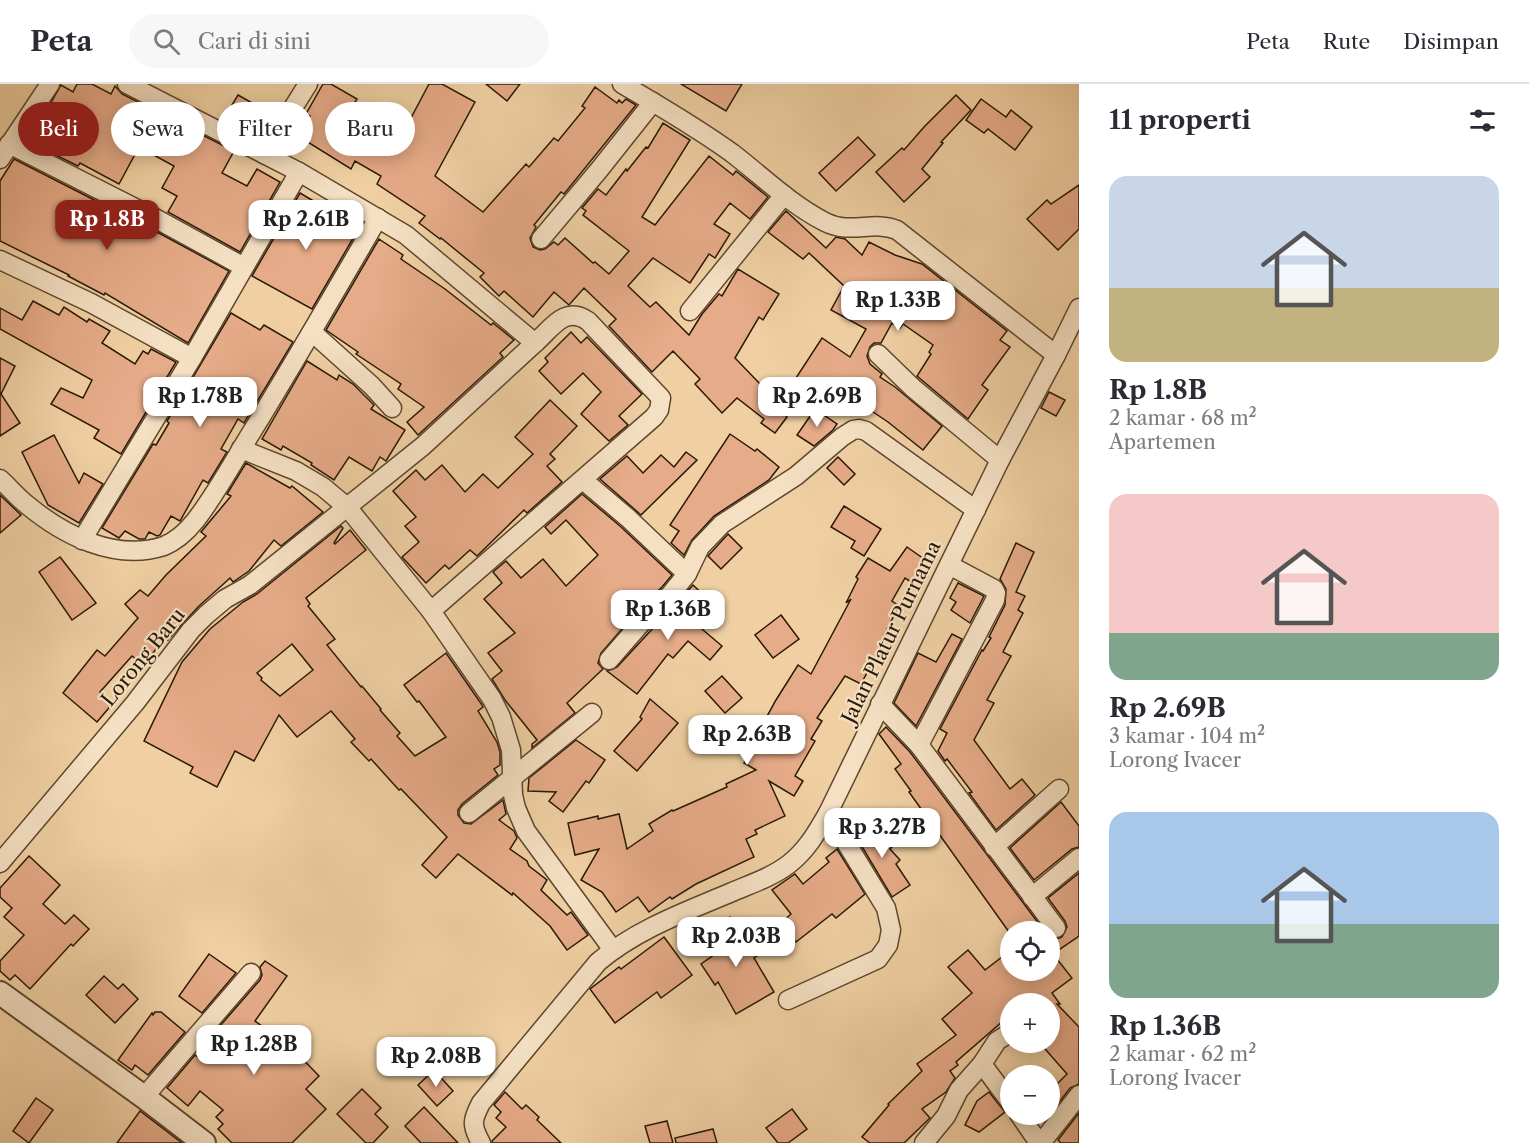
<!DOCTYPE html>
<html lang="id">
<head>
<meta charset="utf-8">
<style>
  body { margin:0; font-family:"Libre Caslon Text",serif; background:#f7f7f7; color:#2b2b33; height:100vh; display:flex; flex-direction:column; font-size:22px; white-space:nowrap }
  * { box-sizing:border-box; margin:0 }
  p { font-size:20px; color:#7c7c81 }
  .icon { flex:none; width:33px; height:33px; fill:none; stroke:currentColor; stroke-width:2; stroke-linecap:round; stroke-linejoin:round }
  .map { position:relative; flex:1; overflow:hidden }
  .details { display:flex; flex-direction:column; background:#fff; width:450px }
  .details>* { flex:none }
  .banner { position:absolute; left:18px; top:18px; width:570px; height:54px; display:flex; gap:12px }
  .fabs { position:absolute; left:1000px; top:837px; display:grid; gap:12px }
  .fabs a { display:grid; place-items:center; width:60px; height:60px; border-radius:50%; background:#fff; box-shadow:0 3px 15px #0003; font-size:30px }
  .price { position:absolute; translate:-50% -51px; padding:0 14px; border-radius:12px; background:#fff; color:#222; font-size:20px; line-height:39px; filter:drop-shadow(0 2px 3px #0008) }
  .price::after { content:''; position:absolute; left:50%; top:36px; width:18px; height:14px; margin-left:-9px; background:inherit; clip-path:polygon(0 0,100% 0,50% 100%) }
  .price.on { background:#8f2418; color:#fff }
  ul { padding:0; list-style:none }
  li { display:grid; align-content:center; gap:12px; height:318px; padding:0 30px }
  li span { display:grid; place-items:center; height:186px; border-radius:18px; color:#555 }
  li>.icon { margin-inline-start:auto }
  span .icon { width:108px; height:108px; fill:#fffc; stroke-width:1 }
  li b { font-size:26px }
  h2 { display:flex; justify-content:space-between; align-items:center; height:72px; padding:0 30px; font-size:26px }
  .pill { padding:0 21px; border-radius:27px; background:#fff; box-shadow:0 3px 15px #0003; font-size:21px; line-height:54px }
  .pill.on { background:#8f2418; color:#fff }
  header { display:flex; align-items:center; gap:36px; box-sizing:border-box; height:84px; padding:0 30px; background:#fff; border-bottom:2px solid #e1e1e2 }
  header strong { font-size:28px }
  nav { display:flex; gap:33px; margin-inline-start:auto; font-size:21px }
  .search { width:420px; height:54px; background:#f7f7f7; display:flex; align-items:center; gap:15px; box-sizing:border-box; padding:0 21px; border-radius:33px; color:#7c7c81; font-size:22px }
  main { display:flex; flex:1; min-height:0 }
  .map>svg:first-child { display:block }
  .building { fill:#e6ab88; stroke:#2a1906; stroke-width:1.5; fill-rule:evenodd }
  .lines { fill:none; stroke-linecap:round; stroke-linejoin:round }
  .minor-casing { stroke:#5c472d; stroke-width:21 }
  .tertiary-casing { stroke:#5c472d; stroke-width:26 }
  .minor { stroke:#f5e0c3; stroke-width:18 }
  .tertiary { stroke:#f5e0c3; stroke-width:22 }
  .labels { text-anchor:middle; stroke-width:4.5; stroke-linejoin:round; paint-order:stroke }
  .street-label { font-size:20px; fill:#2a1906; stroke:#f5e0c3 }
</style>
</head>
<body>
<header>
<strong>Peta</strong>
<div class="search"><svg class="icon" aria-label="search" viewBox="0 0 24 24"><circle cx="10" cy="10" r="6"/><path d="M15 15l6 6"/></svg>Cari di sini</div>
<nav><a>Peta</a><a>Rute</a><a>Disimpan</a></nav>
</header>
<main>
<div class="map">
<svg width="1079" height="1059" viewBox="0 0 1079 1059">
  <rect width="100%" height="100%" fill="#f0d0a3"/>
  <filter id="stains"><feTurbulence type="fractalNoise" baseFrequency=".00333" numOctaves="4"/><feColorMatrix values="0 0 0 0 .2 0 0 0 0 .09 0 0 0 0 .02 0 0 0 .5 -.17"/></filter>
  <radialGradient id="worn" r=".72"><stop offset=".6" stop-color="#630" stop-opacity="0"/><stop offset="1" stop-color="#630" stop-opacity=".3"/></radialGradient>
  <g class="building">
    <path d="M77 0H92L111 10 115 2 122 10 234 67 222 89 247 102 257 85 280 98 240 168 168 128 177 112 162 104 174 82 139 63 119 100 80 79 78 82 37 62 57 23 50 20 61 1 73 8Z"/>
    <path d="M323 0H331L357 15 353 21 404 47 429 0H442L475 18 435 92 483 128 526 80 529 83 554 54 558 57 585 24 582 22 595 3 617 19 619 16 622 19 626 15 636 21 564 110 561 108 534 141 536 143 530 154 533 163 540 166 545 165 554 158 558 161 565 154 593 179 595 178 609 190 629 167 583 131 586 127 582 124 598 105 606 111 626 85 627 87 646 63 648 64 663 39 690 56 642 133 655 141 709 72 733 91 736 87 768 113 750 135 730 119 714 140 730 150 715 174 709 170 690 199 653 174 628 202 650 223 656 218 689 251 702 230 719 210 722 212 738 185 779 210 763 236 759 233 735 274 762 302 779 316 774 322 787 333 775 349 761 339 764 335 737 314 722 329 695 300 700 295 673 267 652 288 609 242 616 235 584 204 569 221 554 208 533 233 504 207 499 212 480 193 484 189 441 154 440 155 419 139 425 132 377 100 381 92 355 77 351 85 298 52 310 32 306 30Z"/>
    <path d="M486 0H520L507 17Z"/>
    <path d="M681 0H742L726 27Z"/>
    <path d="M238 11 275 32 263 51 226 31Z"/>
    <path d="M956 11 971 26 941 58 943 59 922 85 930 93 904 118 876 88 902 64 904 66 924 43Z"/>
    <path d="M981 15 1006 33 1011 26 1032 43 1015 66 988 45 984 49 966 36Z"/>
    <path d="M858 53 875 71 836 107 819 89Z"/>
    <path d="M14 75 157 148 229 187 188 259 105 209 104 211 68 192 69 191 0 157V97Z"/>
    <path d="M1079 101V145L1058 166 1027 135 1047 116 1051 120Z"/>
    <path d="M300 109 359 144 312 225 252 192Z"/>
    <path d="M786 127 826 164 836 153 845 155 862 171 869 158 895 171 922 180 1007 247 1000 256 1010 263 982 301 988 306 968 335 917 292 931 270 929 268 933 261 903 240 900 244 892 239 881 259H874L870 263 867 272 870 280 882 290 880 293 895 303 942 342 923 366 888 338 828 298 819 313 794 297 822 254 850 273 866 245 831 226 844 202 809 169 803 175 768 148Z"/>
    <path d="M379 155 403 171 401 175 445 205 491 241 493 239 514 256 500 269 503 273 418 351 407 338 424 323 398 305 401 300 356 270 358 268 326 246Z"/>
    <path d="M33 217 59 231 64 223 87 238 89 235 110 247 102 259 135 280 143 267 148 270 151 265 176 278 121 370 94 354 99 346 51 320 61 304 83 314 92 296 0 245V224L22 236Z"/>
    <path d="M231 229 260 246 264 241 293 258 244 339 238 335 221 365 227 368 208 399 203 396 180 437 171 432 160 451 157 452 149 448 145 455H139L125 447 119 454 102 444 153 360 156 361 169 339 167 337Z"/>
    <path d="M571 248 581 259 587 253 642 310 619 332 628 341 609 357 581 330 601 308 583 289 561 310 539 287 548 278 545 274Z"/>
    <path d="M0 274 15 282 1 310 20 339 0 352Z"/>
    <path d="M307 277 337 296 339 291 353 300 374 321 371 325 405 346 386 377 380 373 372 387 349 373 334 396 311 381 312 379 283 362 281 366 262 355Z"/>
    <path d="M1049 308 1065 316 1056 332 1041 324Z"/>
    <path d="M550 316 577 342 550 370 555 375 547 382 562 398 527 429 524 426 477 472 470 466 449 485 445 481 426 499 402 473 419 458 405 442 416 433 393 407 416 386 425 396 442 381 465 408 483 390 498 404 533 370 515 353Z"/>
    <path d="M815 325 837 340 833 346 814 362 797 351Z"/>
    <path d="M730 350 755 367 757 365 779 383 769 396 714 432 692 456 684 471 671 459 679 447 670 441Z"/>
    <path d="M54 351 79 399 84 389 103 400 79 439 48 421 22 368Z"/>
    <path d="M686 368 697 376 641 431 600 395 627 372 643 389 661 371 674 383Z"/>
    <path d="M838 373 855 390 844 401 827 384Z"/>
    <path d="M246 379 290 404 292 402 323 428 281 462 274 456 249 487 233 498 230 494 198 523 168 556 166 553 143 581 132 572 100 608 113 619 97 638 63 609 97 566 105 572 138 534 125 520 140 506 148 512 166 491 206 452 201 448 231 412 227 410Z"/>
    <path d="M582 410 620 442 672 491 662 503 641 523 601 569 598 579 603 585 567 619 575 629 532 664V660L537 656 505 616 492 595 502 587 488 569 515 549 484 515 502 499 493 488 506 477 521 494 543 475 566 502 598 471 566 436 551 450 545 443Z"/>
    <path d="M0 411 21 431 0 449Z"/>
    <path d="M844 422 881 445 864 472 851 464 855 457 831 443Z"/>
    <path d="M341 442 343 444 334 459 335 460 350 446 366 466 306 514 310 520 308 522 335 555 327 561 361 603 362 602 381 625 380 626 400 649 397 652 415 672 446 653 419 617 417 618 404 601 446 569 482 621 483 623 478 627 497 658 500 668V681L494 685 498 691 462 720 458 726V731L464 739 471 740 503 716 506 730 499 736 514 747 517 754 510 765 527 777 529 782 547 796 541 806 567 831 571 828 588 851 567 866 550 842 513 809 512 811 458 770 436 794 422 781 447 753 401 705 399 706 371 675 369 677 351 658 355 655 331 627 297 653 279 631 254 677 235 667 217 703 190 689 193 683 144 657 182 578 210 545 243 518 257 510ZM292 560 313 586 280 612 261 596 262 594 257 589Z"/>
    <path d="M728 450 742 464 721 485 708 472Z"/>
    <path d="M1016 459 1034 468 1016 508 1025 512 1018 526 1023 529 1003 568 1011 572 987 616 994 619 974 656 1010 705 1022 695 1035 711 996 746 969 709 972 708 947 675 945 677 938 667 947 649 940 645 982 566 983 567 991 554 989 553 1005 521 1006 505 1000 495Z"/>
    <path d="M907 463 931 480 916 501 905 494 892 517 899 522 884 551 886 553 861 600 845 592 817 634 822 637 811 655 815 657 795 692 803 697 794 712 769 697 785 732 755 746 757 750 746 755 754 773 696 800 672 815 670 813 649 828 638 813 616 828 602 808 581 796 599 765 575 771 568 739 598 732V735L619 730 627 765 653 747 649 740 672 726 673 727 727 703 726 700 756 686 744 679 751 666 749 665 776 616 798 581 811 590 851 515 846 519 858 495 856 493 868 474 890 487Z"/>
    <path d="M60 473 96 519 72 536 39 488Z"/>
    <path d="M958 499 984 512 970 539 951 526 956 518 950 514Z"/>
    <path d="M693 501 714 521 696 540 722 562 710 576 688 557 673 574 668 570 637 610 607 587 617 583Z"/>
    <path d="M781 531 799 555 773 574 755 551Z"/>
    <path d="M952 550 962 555 916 642 894 619 918 569 936 578Z"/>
    <path d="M722 592 742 614 725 629 705 607Z"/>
    <path d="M650 615 678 639 637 687 614 667 642 635 640 633Z"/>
    <path d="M886 643 910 668 1045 848H1009L909 708 911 707 895 685 901 680 879 650Z"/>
    <path d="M576 656 605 676 589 699 586 697 563 728 549 717 556 708 528 707 529 694Z"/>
    <path d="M1061 718 1079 742V763L1072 765 1034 796 1010 764Z"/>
    <path d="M869 738 892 763 890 765 900 776 896 780 910 801 892 813 855 751Z"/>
    <path d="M837 765 865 810 836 834 832 830 796 858 781 839 791 830 772 806 795 790 803 800 829 778 826 774Z"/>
    <path d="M29 772 60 801 43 820 65 840 74 831 89 845 73 862 71 860 30 905 15 891 10 896 0 887V877L24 851 4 833 12 824 0 813V804Z"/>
    <path d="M1079 789V852L1053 870 1072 894 1052 909 1060 920H1057L1079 943V1000L1070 1004 1050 1030V1007L1067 990 1039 958H1050V920H1011V930L956 978 958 981 950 987 955 994 946 1008 922 1025 930 1034 904 1059H870L862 1053 889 1021 888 1020 922 987 917 980 956 951 942 935 972 909 948 883 968 866 985 886 1011 866V886H1050V853L1057 855 1062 853 1067 843 1065 837 1048 814Z"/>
    <path d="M730 833 757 872 754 874 774 908 736 930 718 898 715 901 701 880 718 868 706 850Z"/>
    <path d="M664 853 692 891 661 914 657 908 615 939 590 905 619 883 621 885Z"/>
    <path d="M209 870 236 889 202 929 179 912Z"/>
    <path d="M265 877 287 892 255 937 290 962 319 992 306 1005 326 1025 292 1059H232L218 1045 223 1040 216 1033 223 1026 200 1007 188 1022 167 1004 195 971 203 977 225 947 219 943 260 896 262 891 260 883Z"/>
    <path d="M104 892 118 905 123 900 138 915 115 939 86 911Z"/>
    <path d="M155 928H161L185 948 148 991 135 981 132 986 118 976 152 929 153 931Z"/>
    <path d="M434 986 453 1007 437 1022 418 1001Z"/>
    <path d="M362 1005 381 1024 375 1030 388 1043 373 1059H366L337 1030Z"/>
    <path d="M505 1008 522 1025 526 1021 539 1033 537 1036 561 1059H492V1057L506 1043 496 1034 501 1028 494 1021Z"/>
    <path d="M989 1008 1005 1028 979 1048 965 1041 977 1017Z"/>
    <path d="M36 1014 53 1026 29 1059 13 1047Z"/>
    <path d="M424 1023 458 1059H421L405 1042Z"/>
    <path d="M792 1025 807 1045 788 1059H778L766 1044Z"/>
    <path d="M140 1027 182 1059H117Z"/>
    <path d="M1079 1029V1059H1061L1058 1056Z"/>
    <path d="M667 1037 673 1059H650L645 1042Z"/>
    <path d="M713 1045 717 1059H676L675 1054Z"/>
  </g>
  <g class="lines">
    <g class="minor-casing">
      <g id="minor">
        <path d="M127 0 299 88 406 151 535 259C552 244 565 221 588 237L661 314 659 326 654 333 431 527"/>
        <path d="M622 0C660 22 697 44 732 69 762 92 790 120 825 138 851 151 873 136 897 146L1056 271"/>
        <path d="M9 60 153 133 244 183"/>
        <path d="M264 70 308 0"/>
        <path d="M0 75 50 0"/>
        <path d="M541 155 599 86 653 18"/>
        <path d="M0 176 91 219 192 274"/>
        <path d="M690 227 784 111"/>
        <path d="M312 248 372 302 392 324"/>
        <path d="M878 270 913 304 1000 376"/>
        <path d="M241 365 296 387 323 403 348 424 431 527 492 615 501 633 511 666 513 711 516 724 526 747 613 866"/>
        <path d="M0 395C9 403 17 413 26 420 63 451 115 478 164 462 176 457 187 447 195 437 217 409 237 371 256 341 298 272 338 203 378 134"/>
        <path d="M583 396 628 434 687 490"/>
        <path d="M82 456 192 274 299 88"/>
        <path d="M609 576 649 530 670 511 687 490 700 463 722 440 796 392 842 353 853 346 859 345 866 347 976 426"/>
        <path d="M880 620 919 661 1056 844"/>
        <path d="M919 661 995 516 996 509 994 505 949 481"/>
        <path d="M469 729 592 629"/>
        <path d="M994 763 1059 705"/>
        <path d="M0 779 135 619 191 546 206 531 225 515 250 501 423 362 535 259"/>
        <path d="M1032 813 1079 774"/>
        <path d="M788 916 878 875 888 861 891 846 886 824 828 729"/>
        <path d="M982 980 1011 1019"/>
        <path d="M144 1013 251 889"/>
        <path d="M1019 1030 1039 1059"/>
        <path d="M481 1059C471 1041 472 1036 481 1019L598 878C637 845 685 828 732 808 751 800 772 793 789 780 807 766 817 748 828 729L1000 376 1056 271 1079 224"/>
        <path d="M924 1059 946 1032 959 1006 982 980 997 957 1011 948"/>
        <path d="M1041 1059 1079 1011"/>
      </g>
    </g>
    <g class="tertiary-casing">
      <path id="tertiary" d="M0 909 144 1013 204 1059"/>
    </g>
    <use href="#minor" class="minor"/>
    <use href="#tertiary" class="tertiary"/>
  </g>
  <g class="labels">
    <g class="street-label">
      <text transform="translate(891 548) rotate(-64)" y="7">Jalan Platur Purnama</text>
      <text transform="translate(143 573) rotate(-51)" y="7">Lorong Baru</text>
    </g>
  </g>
  <rect width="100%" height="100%" filter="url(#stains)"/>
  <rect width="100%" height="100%" fill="url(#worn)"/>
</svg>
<div class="fabs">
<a><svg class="icon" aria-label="locate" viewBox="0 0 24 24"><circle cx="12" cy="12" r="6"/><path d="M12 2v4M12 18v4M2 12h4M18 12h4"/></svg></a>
<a>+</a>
<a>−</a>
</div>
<b class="price on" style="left:107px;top:167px">Rp 1.8B</b>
<b class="price" style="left:306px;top:167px">Rp 2.61B</b>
<b class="price" style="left:898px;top:248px">Rp 1.33B</b>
<b class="price" style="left:200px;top:344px">Rp 1.78B</b>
<b class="price" style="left:817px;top:344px">Rp 2.69B</b>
<b class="price" style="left:668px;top:557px">Rp 1.36B</b>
<b class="price" style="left:747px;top:682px">Rp 2.63B</b>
<b class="price" style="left:882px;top:775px">Rp 3.27B</b>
<b class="price" style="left:736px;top:884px">Rp 2.03B</b>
<b class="price" style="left:254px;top:992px">Rp 1.28B</b>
<b class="price" style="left:436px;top:1004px">Rp 2.08B</b>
<div class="banner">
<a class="pill on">Beli</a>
<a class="pill">Sewa</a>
<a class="pill">Filter</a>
<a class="pill">Baru</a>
</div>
</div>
<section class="details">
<h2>11 properti<svg class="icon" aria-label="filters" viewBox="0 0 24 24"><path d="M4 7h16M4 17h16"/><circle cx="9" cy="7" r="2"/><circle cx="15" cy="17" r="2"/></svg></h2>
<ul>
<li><span style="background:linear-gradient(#c9d6e8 60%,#c2b280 0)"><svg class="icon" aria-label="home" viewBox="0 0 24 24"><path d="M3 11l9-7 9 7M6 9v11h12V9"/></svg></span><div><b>Rp 1.8B</b><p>2 kamar · 68 m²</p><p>Apartemen</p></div></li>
<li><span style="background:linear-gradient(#f6c9c9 75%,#7fa58c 0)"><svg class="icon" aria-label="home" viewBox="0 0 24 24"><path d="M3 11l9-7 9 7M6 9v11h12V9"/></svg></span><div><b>Rp 2.69B</b><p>3 kamar · 104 m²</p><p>Lorong Ivacer</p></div></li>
<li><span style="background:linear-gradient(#a9c7e8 60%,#7fa58c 0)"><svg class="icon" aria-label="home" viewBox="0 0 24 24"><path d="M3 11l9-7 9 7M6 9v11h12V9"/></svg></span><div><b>Rp 1.36B</b><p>2 kamar · 62 m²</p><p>Lorong Ivacer</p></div></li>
</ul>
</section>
</main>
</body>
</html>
